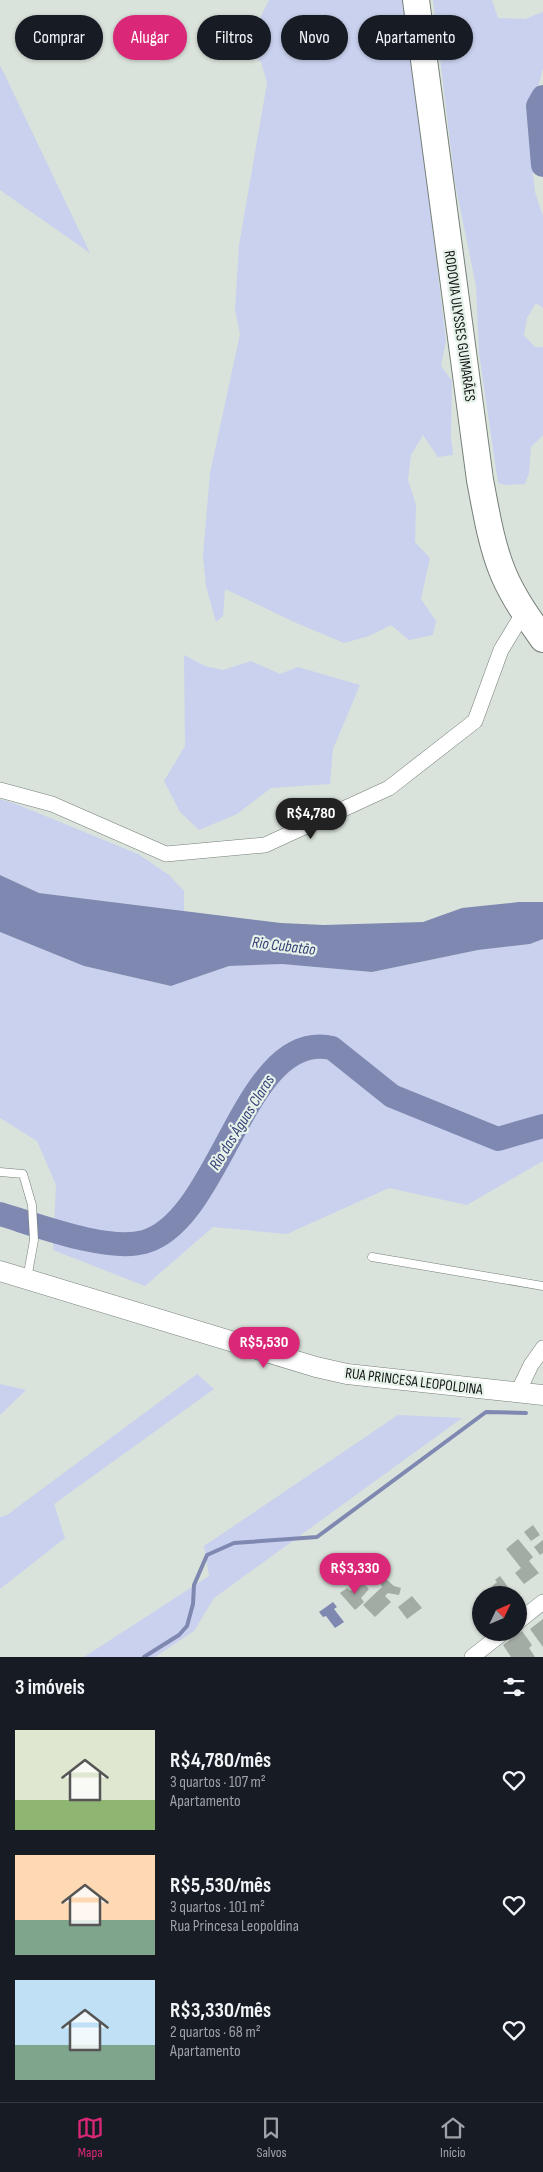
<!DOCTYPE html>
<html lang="pt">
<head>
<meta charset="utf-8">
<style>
  body { margin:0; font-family:"Sofia Sans Condensed",sans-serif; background:#242831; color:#f1f3f6; height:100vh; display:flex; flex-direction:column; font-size:19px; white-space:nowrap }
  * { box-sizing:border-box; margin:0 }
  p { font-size:16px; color:#9ea1a6 }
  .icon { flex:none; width:28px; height:28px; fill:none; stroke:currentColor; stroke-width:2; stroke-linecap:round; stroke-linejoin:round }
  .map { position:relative; height:1657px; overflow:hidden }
  .side { display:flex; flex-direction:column; background:#171b24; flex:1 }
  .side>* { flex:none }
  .guide { position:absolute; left:15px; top:15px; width:514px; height:45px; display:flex; gap:10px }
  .needle { width:32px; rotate:46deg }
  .controls { position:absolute; left:472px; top:1586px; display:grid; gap:10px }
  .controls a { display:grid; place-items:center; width:55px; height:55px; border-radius:50%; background:#171b24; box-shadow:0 1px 4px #0004; font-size:25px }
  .price { position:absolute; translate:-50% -42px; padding:0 11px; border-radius:18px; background:#db2777; color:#fff; font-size:16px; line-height:32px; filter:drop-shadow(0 1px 2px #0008) }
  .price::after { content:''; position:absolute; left:50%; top:30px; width:15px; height:11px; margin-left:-8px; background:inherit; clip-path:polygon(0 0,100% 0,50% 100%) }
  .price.selected { background:#222; color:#fff }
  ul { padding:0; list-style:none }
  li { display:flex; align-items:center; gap:15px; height:125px; padding:0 15px }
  li span { display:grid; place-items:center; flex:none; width:140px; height:100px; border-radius:0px; color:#555 }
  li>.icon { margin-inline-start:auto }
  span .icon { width:60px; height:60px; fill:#fffc; stroke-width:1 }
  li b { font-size:21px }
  h2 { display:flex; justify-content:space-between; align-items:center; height:60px; padding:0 15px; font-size:21px }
  .chip { padding:0 18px; border-radius:22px; background:#171b24; box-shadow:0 1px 4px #0004; font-size:18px; line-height:45px }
  .chip.selected { background:#db2777; color:#fff }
  .menu { display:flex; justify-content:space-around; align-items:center; height:70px; border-top:1px solid #363941; background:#171b24; font-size:14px; color:#9ea1a6 }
  .menu a { display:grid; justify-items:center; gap:2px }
  .menu .selected { color:#db2777 }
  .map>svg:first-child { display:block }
  .green { fill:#c9d1ee }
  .water { fill:#7f88b1 }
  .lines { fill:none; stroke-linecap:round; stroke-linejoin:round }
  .stream { stroke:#7f88b1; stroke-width:4 }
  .river { stroke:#7f88b1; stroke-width:24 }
  .building { fill:#a2aca5 }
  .service-casing { stroke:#757f78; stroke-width:9 }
  .minor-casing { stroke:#757f78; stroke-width:16 }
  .tertiary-casing { stroke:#757f78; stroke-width:21 }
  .trunk-casing { stroke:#757f78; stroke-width:28 }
  .service { stroke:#fff; stroke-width:8 }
  .minor { stroke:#fff; stroke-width:15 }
  .tertiary { stroke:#fff; stroke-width:20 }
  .trunk { stroke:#fff; stroke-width:26 }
  .labels { text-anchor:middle; stroke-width:4.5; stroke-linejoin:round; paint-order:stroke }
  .street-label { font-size:15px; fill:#121613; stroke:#e6f1e9 }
  .water-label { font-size:16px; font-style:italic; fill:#353e75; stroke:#e6f1e9 }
</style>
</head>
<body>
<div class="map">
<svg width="543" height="1657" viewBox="0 0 543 1657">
  <rect width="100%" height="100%" fill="#d9e3db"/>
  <g class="green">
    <path d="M269 0H405L446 341 441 366 452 381 451 437 453 455 438 457 423 435 411 455 408 480 416 505 415 542 430 558 421 599 436 621 433 635 409 640 391 625 369 636 344 643 294 622 225 589 223 616 216 622 206 586 203 556 210 473 240 334 235 310 239 245 267 83 261 62 250 52 258 22Z"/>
    <path d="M433 0H492L498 18 525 19 543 12V68L538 87 526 108 535 192 543 216V308L536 303 527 318 524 335 535 347H543V435L531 447 529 473 525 484 506 485 498 483 479 353 476 286 455 183Z"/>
    <path d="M0 65 90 253 0 190Z"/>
    <path d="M184 655 205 666 223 670 251 661 280 674 298 667 360 685 333 749 330 784 271 788 237 814 199 830 180 812 164 781 185 746Z"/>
    <path d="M0 799 16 804 138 854 169 875 184 891V911L39 893 0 875Z"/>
    <path d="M0 932 84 966 171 986 229 966 282 964 372 972 478 950 530 944 543 939V1161L467 1205 389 1188 287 1234 213 1227 145 1286 53 1250 56 1185 37 1141 0 1118Z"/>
    <path d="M197 1374 214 1389 54 1504 65 1538 0 1589V1517L7 1515Z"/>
    <path d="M0 1384 26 1390 0 1415Z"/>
    <path d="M398 1415 462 1418 214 1598 194 1631 155 1657H84L209 1576 204 1546Z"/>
  </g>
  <g class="water">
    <path d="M0 875 39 893 281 923 324 925 423 922 462 908 519 902H543V939L530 944 478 950 372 972 282 964 229 966 171 986 84 966 0 932Z"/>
    <path d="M333 1602 337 1607 334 1609 344 1622 335 1628 326 1616 323 1617 319 1612Z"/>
  </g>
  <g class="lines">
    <path class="stream" d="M144 1657 179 1635 187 1626 193 1604 194 1585 207 1555 234 1543 317 1537 486 1412 526 1413"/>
    <g class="river">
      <path d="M543 97 538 106 543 165"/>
      <path d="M0 1214C37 1225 107 1252 144 1242 222 1221 244 1028 332 1048L392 1096 498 1139 543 1126"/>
    </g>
  </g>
  <g class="building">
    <path d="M533 1525 540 1535 531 1541 524 1532Z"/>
    <path d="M518 1539 533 1557 529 1561 539 1573 524 1584 515 1573 521 1568 506 1549Z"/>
    <path d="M543 1540V1553L540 1555 534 1547Z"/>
    <path d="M384 1574 387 1580 394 1586 401 1588 399 1595 388 1593 385 1596 391 1602 375 1617 363 1605 382 1587 377 1577Z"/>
    <path d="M500 1576 511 1591 506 1595H497L491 1587 497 1582 495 1580Z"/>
    <path d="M360 1580 369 1589 361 1598 364 1602 355 1610 340 1593 347 1588 351 1591Z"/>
    <path d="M412 1596 422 1608 407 1619 398 1607Z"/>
    <path d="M543 1619V1647L530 1629Z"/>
    <path d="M522 1631 532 1645 529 1648 535 1657H511L503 1645Z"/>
  </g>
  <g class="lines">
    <g class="service-casing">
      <g id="service">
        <path d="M0 1172 23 1174 32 1205 34 1240 27 1279"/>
        <path d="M372 1257 543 1286"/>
      </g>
    </g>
    <g class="minor-casing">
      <g id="minor">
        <path d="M0 790 52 804 166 854 265 845 389 788 475 721 501 650 524 612"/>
        <path d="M518 1392 531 1365 543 1348"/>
        <path d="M519 1621 543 1602"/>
        <path d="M472 1657 504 1632"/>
      </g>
    </g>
    <g class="tertiary-casing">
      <path id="tertiary" d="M0 1271 316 1367 347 1374 543 1395"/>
    </g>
    <g class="trunk-casing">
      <path id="trunk" d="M416 0 480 480C486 511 491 544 503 573 513 597 528 618 543 639"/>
    </g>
    <use href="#service" class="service"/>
    <use href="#minor" class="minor"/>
    <use href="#tertiary" class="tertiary"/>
    <use href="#trunk" class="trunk"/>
  </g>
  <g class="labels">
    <g class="street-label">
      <text transform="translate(460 326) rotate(82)" y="5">RODOVIA ULYSSES GUIMARÃES</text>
      <text transform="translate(414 1381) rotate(7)" y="5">RUA PRINCESA LEOPOLDINA</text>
    </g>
    <g class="water-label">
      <text transform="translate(284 945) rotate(7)" y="6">Rio Cubatão</text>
      <text transform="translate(241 1122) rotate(-58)" y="6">Rio das Águas Claras</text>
    </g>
  </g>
</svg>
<div class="controls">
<a><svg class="needle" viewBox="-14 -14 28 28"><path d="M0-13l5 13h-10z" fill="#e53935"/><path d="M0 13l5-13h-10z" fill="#9ea1a6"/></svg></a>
</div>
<b class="price selected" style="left:311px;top:840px">R$4,780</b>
<b class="price" style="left:264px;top:1369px">R$5,530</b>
<b class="price" style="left:355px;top:1595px">R$3,330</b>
<div class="guide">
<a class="chip">Comprar</a>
<a class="chip selected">Alugar</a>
<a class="chip">Filtros</a>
<a class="chip">Novo</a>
<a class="chip">Apartamento</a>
</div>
</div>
<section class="side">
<h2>3 imóveis<svg class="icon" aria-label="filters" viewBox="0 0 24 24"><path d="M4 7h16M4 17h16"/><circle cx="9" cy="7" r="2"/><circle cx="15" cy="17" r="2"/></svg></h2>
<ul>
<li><span style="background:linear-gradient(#dfe7d0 70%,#8fb573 0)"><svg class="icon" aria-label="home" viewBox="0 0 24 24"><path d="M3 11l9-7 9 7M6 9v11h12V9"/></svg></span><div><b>R$4,780/mês</b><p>3 quartos · 107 m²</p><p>Apartamento</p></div><svg class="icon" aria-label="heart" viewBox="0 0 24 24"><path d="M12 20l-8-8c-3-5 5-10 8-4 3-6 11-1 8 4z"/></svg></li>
<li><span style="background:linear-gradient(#ffd9b3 65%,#7fa58c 0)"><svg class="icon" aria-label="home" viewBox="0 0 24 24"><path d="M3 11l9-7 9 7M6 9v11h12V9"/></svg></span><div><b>R$5,530/mês</b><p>3 quartos · 101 m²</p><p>Rua Princesa Leopoldina</p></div><svg class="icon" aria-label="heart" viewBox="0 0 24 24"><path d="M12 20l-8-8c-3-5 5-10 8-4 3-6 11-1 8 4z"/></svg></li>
<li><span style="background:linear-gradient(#bfe0f5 65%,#7fa58c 0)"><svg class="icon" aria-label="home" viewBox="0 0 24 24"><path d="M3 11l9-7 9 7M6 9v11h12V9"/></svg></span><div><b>R$3,330/mês</b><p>2 quartos · 68 m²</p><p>Apartamento</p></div><svg class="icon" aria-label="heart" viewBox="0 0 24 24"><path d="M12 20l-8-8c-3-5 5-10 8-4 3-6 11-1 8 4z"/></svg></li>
</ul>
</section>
<nav class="menu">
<a class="selected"><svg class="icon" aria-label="map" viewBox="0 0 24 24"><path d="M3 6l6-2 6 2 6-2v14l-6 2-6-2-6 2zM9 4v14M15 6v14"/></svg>Mapa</a>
<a><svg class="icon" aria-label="saved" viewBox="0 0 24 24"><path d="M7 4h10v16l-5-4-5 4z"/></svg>Salvos</a>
<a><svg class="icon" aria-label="home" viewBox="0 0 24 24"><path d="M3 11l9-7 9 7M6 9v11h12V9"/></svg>Início</a>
</nav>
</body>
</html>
